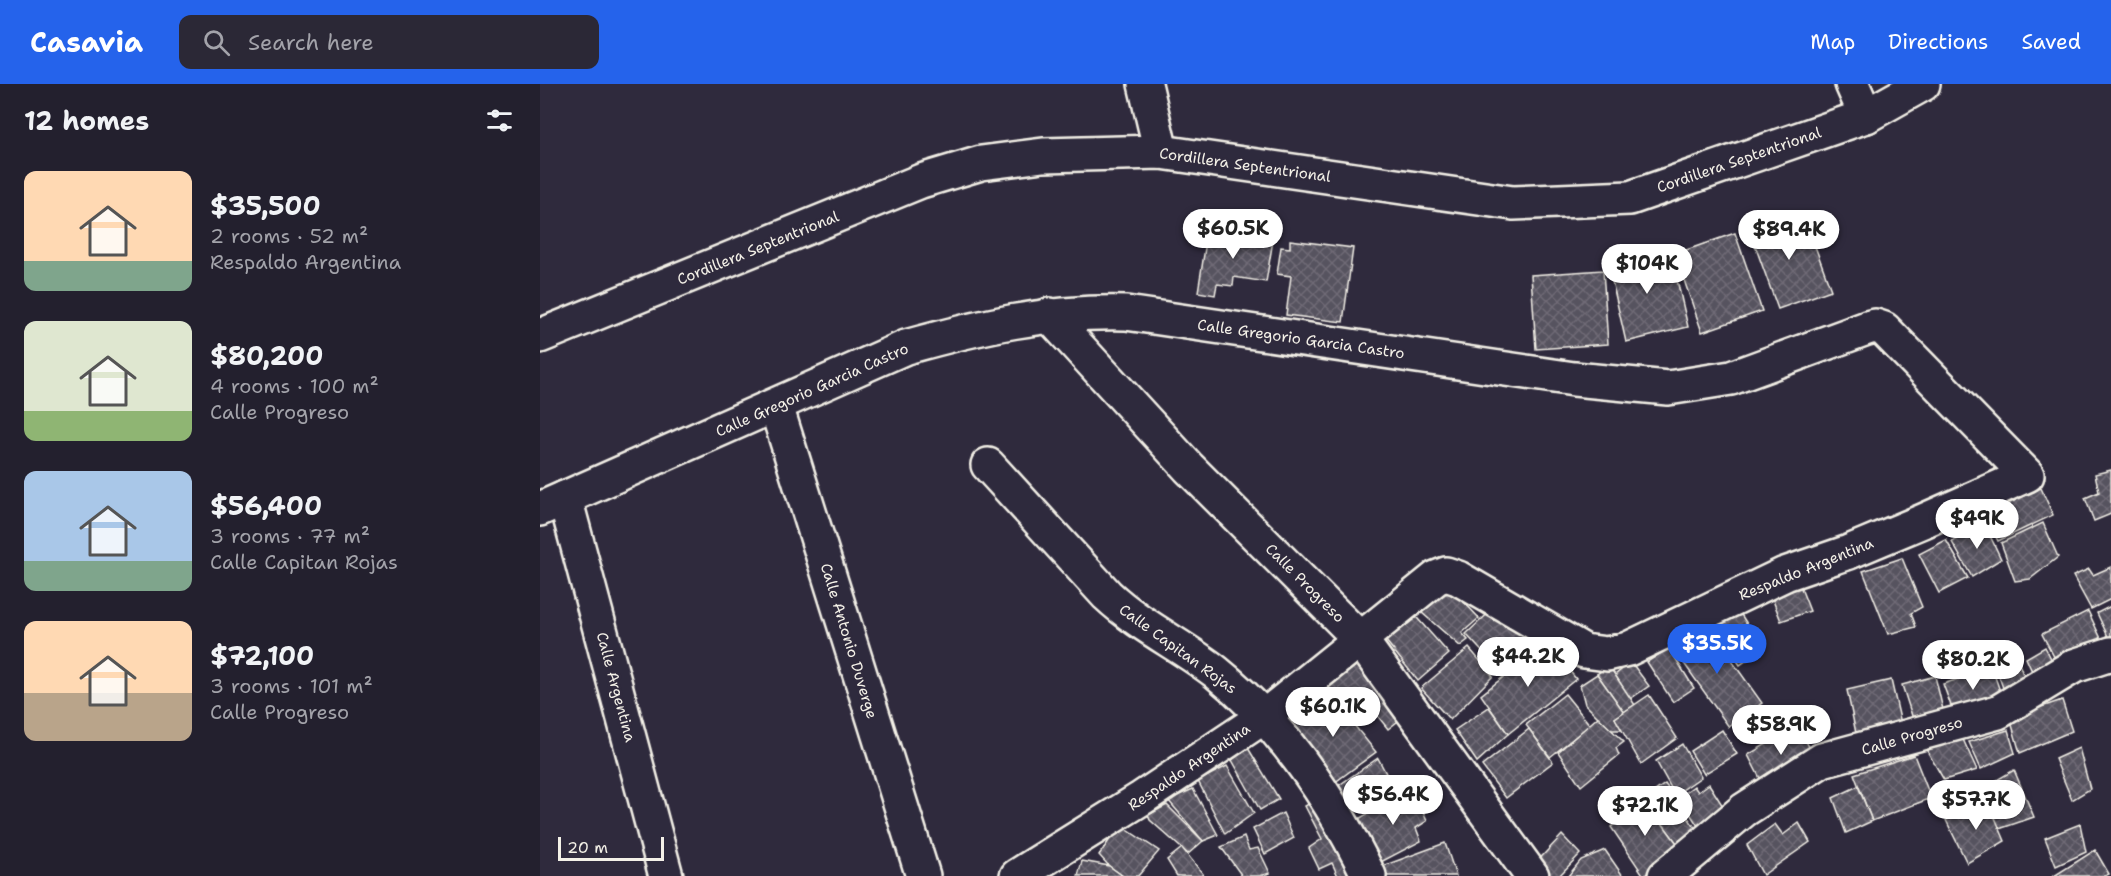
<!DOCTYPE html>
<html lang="en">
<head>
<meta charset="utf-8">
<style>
  body { margin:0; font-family:"Shantell Sans",sans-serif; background:#2b2836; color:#f1f3f6; height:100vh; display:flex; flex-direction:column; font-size:22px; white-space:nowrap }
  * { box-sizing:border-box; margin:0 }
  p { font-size:20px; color:#a3a3aa }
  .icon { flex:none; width:33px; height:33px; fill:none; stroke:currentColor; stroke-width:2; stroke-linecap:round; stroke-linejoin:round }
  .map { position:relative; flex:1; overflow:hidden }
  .drawer { display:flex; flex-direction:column; background:#23202e; width:540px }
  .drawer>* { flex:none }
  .scale { position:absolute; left:18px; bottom:15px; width:106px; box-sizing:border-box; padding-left:6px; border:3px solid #f4f1e8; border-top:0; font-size:16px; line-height:21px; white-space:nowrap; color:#f4f1e8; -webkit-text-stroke:4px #2f2a3d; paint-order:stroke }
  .price { position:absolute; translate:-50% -51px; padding:0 14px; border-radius:21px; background:#fff; color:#222; font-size:20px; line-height:39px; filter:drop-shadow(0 2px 3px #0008) }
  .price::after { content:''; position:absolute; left:50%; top:36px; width:18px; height:14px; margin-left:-9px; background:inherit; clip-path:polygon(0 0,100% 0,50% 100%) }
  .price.on { background:#2563eb; color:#fff }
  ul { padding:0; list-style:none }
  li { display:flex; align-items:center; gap:18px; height:150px; padding:0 24px }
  li span { display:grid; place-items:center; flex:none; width:168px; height:120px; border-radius:12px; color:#555 }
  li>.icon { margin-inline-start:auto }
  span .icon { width:72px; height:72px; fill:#fffc; stroke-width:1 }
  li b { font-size:26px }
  h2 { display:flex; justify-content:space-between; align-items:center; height:72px; padding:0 24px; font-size:26px }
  header { display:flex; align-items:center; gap:36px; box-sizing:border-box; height:84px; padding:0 30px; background:#2563eb; color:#fff }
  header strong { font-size:28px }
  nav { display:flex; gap:33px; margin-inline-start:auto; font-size:21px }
  .search { width:420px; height:54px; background:#2b2836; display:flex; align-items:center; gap:15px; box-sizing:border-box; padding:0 21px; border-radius:12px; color:#a3a3aa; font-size:22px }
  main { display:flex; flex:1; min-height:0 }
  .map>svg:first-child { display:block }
  .building { fill:url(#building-cross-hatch); stroke:#f4f1e8; stroke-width:1.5 }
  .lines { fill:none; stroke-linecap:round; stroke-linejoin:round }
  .street-casing { stroke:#f4f1e8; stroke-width:38 }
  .street { stroke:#2f2a3d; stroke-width:33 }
  .labels { text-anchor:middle; stroke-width:5; stroke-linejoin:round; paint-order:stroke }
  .street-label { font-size:15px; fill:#f4f1e8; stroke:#2f2a3d }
</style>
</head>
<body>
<header>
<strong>Casavia</strong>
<div class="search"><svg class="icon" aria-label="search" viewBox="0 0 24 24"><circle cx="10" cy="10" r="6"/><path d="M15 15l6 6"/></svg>Search here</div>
<nav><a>Map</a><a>Directions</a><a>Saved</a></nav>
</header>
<main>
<section class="drawer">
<h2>12 homes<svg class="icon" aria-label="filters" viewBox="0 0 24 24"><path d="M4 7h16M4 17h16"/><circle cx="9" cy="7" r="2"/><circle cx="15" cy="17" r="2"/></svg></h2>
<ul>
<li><span style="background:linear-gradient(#ffd9b3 75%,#7fa58c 0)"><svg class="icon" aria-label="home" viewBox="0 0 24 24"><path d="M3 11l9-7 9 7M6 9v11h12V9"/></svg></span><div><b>$35,500</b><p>2 rooms · 52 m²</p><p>Respaldo Argentina</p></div></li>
<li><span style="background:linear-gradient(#dfe7d0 75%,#8fb573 0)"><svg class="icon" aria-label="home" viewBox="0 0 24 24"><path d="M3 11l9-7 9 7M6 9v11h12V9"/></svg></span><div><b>$80,200</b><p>4 rooms · 100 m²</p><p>Calle Progreso</p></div></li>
<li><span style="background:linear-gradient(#a9c7e8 75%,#7fa58c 0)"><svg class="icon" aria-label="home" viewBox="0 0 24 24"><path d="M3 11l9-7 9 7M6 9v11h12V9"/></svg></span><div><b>$56,400</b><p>3 rooms · 77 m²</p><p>Calle Capitan Rojas</p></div></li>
<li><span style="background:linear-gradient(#ffd9b3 60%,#b9a48a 0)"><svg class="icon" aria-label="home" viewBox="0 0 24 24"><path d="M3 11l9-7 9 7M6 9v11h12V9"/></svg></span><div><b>$72,100</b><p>3 rooms · 101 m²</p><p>Calle Progreso</p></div></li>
</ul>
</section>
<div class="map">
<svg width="1571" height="792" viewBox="0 0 1571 792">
  <defs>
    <pattern id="building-cross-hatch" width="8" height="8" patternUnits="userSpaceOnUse" patternTransform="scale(1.5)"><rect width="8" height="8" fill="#56525f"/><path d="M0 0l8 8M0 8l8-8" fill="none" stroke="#6f6b76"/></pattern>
  </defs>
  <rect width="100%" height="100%" fill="#2f2a3d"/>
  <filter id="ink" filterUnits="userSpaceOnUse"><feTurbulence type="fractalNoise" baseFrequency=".0167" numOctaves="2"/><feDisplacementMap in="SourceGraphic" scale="12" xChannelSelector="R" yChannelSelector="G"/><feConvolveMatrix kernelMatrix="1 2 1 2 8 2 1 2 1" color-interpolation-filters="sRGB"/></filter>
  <g filter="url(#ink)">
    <g class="building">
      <path d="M1243 129 1250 149 1268 143 1291 206 1238 225 1208 142Z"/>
      <path d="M668 145 733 156 726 198 694 193 693 202 677 200 675 211 658 208Z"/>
      <path d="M1195 149 1222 227 1162 248 1135 170Z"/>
      <path d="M750 156 813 164 803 238 746 231 751 192 737 190 741 163 750 164Z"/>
      <path d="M1083 166H1101L1108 175 1131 170 1148 243 1086 258 1070 188 1076 183 1075 173Z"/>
      <path d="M1063 186 1068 260 996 265 991 191Z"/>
      <path d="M1571 386V430L1554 437 1545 414 1559 408 1555 390Z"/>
      <path d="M1501 404 1513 431 1458 457 1445 431Z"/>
      <path d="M1444 439 1461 475 1432 493 1412 458Z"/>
      <path d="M1503 439 1518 473 1490 495 1475 497 1461 459Z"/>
      <path d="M1406 456 1428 494 1399 509 1379 470Z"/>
      <path d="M1362 474 1382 523 1371 529 1376 543 1348 550 1323 487Z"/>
      <path d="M1571 483V515L1551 525 1533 492 1549 485 1553 491Z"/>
      <path d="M906 499 939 534 922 549 928 556 920 562 873 521Z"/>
      <path d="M1259 499 1270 527 1241 537 1229 506Z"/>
      <path d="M1193 518 1223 565 1200 581 1166 532Z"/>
      <path d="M957 521 992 556 961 588 926 550Z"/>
      <path d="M1571 522V559L1557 529Z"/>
      <path d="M870 526 909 570 878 597 842 552Z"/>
      <path d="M1548 527 1564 561 1519 582 1502 550Z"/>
      <path d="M1165 539 1222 619 1189 643 1131 561Z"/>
      <path d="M1007 558 1036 595 968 650 941 611Z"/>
      <path d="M1473 562 1487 602 1466 612 1451 571Z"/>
      <path d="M1505 563 1516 584 1496 596 1486 574Z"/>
      <path d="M929 564 953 592 910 636 881 604Z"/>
      <path d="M1129 564 1154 604 1133 618 1107 578Z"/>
      <path d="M824 571 867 630 848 645 817 606 801 621 787 601Z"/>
      <path d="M1091 578 1109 602 1090 615 1075 591Z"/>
      <path d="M1069 582 1095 621 1084 628 1057 590Z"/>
      <path d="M1452 584 1462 613 1414 630 1403 600Z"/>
      <path d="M1057 590 1084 628 1075 634 1082 646H1071L1045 620 1040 601Z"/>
      <path d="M1395 592 1405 634 1375 641 1362 601Z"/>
      <path d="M1351 596 1362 644 1317 654 1307 606Z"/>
      <path d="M788 609 836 668 794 699 751 641Z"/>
      <path d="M1025 610 1050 641 1010 673 986 641Z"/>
      <path d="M1109 611 1137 654 1101 680 1075 634Z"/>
      <path d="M1522 616 1532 647 1480 669 1470 634Z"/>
      <path d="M949 623 968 650 937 678 915 646Z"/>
      <path d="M1058 633 1084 658 1076 664 1079 671 1041 702 1018 668Z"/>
      <path d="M1258 641 1274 673 1225 704 1208 671Z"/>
      <path d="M989 645 1013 678 966 714 942 682Z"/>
      <path d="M1182 646 1197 670 1164 690 1150 667Z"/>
      <path d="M1468 646 1475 669 1441 685 1429 658Z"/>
      <path d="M1421 651 1437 686 1404 696 1386 665Z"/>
      <path d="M1142 660 1161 693 1135 711 1116 677Z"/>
      <path d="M708 664 739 715 720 726 692 676Z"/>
      <path d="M1539 664 1550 705 1532 716 1515 675Z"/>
      <path d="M1374 671 1391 714 1332 737 1314 690Z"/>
      <path d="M838 674 852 701 814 726 798 702Z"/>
      <path d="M687 682 714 729 685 750 658 697Z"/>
      <path d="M1474 686 1494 733 1459 745 1443 704Z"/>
      <path d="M1125 700 1158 748 1139 762 1104 715Z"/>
      <path d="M1169 700 1186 727 1160 745 1139 713 1154 702 1158 708Z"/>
      <path d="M1318 702 1332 737 1306 749 1293 714Z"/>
      <path d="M872 704 887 737 876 744 881 757 837 780 815 737Z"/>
      <path d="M653 705 678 751 663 757 628 716Z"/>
      <path d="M779 714 820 792H798L792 779 779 785 769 764 782 755 765 722Z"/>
      <path d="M1104 715 1139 762 1104 792 1071 743Z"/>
      <path d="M1447 715 1465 757 1427 779 1406 736Z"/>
      <path d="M627 721 663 757 648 770 610 736 608 731Z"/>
      <path d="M743 729 754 754 725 770 713 745Z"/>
      <path d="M1259 739 1270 758 1223 791 1207 761 1235 740 1243 751Z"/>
      <path d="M1540 740 1546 768 1516 782 1505 754Z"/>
      <path d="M580 741 619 767 598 792H583L569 782 559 771Z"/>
      <path d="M1022 751 1040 770 1019 792H996L990 785Z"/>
      <path d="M704 753 709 766 718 764 730 789 720 792H702L681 763Z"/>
      <path d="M905 759 916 792H847L843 782Z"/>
      <path d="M642 764 663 790 661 792H637L627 776Z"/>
      <path d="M1065 766 1083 792H1028L1041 776Z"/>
      <path d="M1555 766 1569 790 1565 792H1514Z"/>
      <path d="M542 777 569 782 583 792H538Z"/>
    </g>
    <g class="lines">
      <g class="street-casing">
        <g id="street">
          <path d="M605 0 621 68"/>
          <path d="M1312 0 1326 32"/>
          <path d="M509 231 649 384 820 555 992 792"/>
          <path d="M0 252 381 97 441 79 503 71 621 68 973 119 1090 114 1326 32 1383 0"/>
          <path d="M236 322 383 792"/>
          <path d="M448 381 567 511C600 542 641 561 676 588 743 642 792 715 829 792"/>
          <path d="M25 414 126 792"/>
          <path d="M0 425 366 263C441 242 507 227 586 229L1034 295 1128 304 1191 294 1327 244 1335 242 1344 245 1487 391 1383 437 1309 468 1245 490 1088 565 1067 570 1044 567 918 494 906 490 896 494 725 632 602 714 477 792"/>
          <path d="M1125 792 1204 726 1282 676 1458 628 1534 582 1571 570"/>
        </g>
      </g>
      <use href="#street" class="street"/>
    </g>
  </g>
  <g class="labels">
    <g class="street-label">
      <text transform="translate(1199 76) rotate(-19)" y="5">Cordillera Septentrional</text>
      <text transform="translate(705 81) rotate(8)" y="5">Cordillera Septentrional</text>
      <text transform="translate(218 164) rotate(-22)" y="5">Cordillera Septentrional</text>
      <text transform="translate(761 255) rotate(8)" y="5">Calle Gregorio Garcia Castro</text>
      <text transform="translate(272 306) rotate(-24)" y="5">Calle Gregorio Garcia Castro</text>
      <text transform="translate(1266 485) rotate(-22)" y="5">Respaldo Argentina</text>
      <text transform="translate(765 499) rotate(45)" y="5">Calle Progreso</text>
      <text transform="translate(309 557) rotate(73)" y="5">Calle Antonio Duverge</text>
      <text transform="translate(638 565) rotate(36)" y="5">Calle Capitan Rojas</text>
      <text transform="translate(76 603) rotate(75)" y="5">Calle Argentina</text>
      <text transform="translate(1372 652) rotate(-16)" y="5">Calle Progreso</text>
      <text transform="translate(649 683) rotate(-34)" y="5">Respaldo Argentina</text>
    </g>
  </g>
</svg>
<div class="scale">20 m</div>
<b class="price" style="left:693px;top:176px">$60.5K</b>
<b class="price" style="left:1249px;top:177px">$89.4K</b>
<b class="price" style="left:1107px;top:211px">$104K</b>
<b class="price" style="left:1437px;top:466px">$49K</b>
<b class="price on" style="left:1177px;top:591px">$35.5K</b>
<b class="price" style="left:988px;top:604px">$44.2K</b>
<b class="price" style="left:1433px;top:607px">$80.2K</b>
<b class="price" style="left:793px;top:654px">$60.1K</b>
<b class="price" style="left:1241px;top:672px">$58.9K</b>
<b class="price" style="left:853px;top:742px">$56.4K</b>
<b class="price" style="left:1436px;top:747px">$57.7K</b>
<b class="price" style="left:1105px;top:753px">$72.1K</b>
</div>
</main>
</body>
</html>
